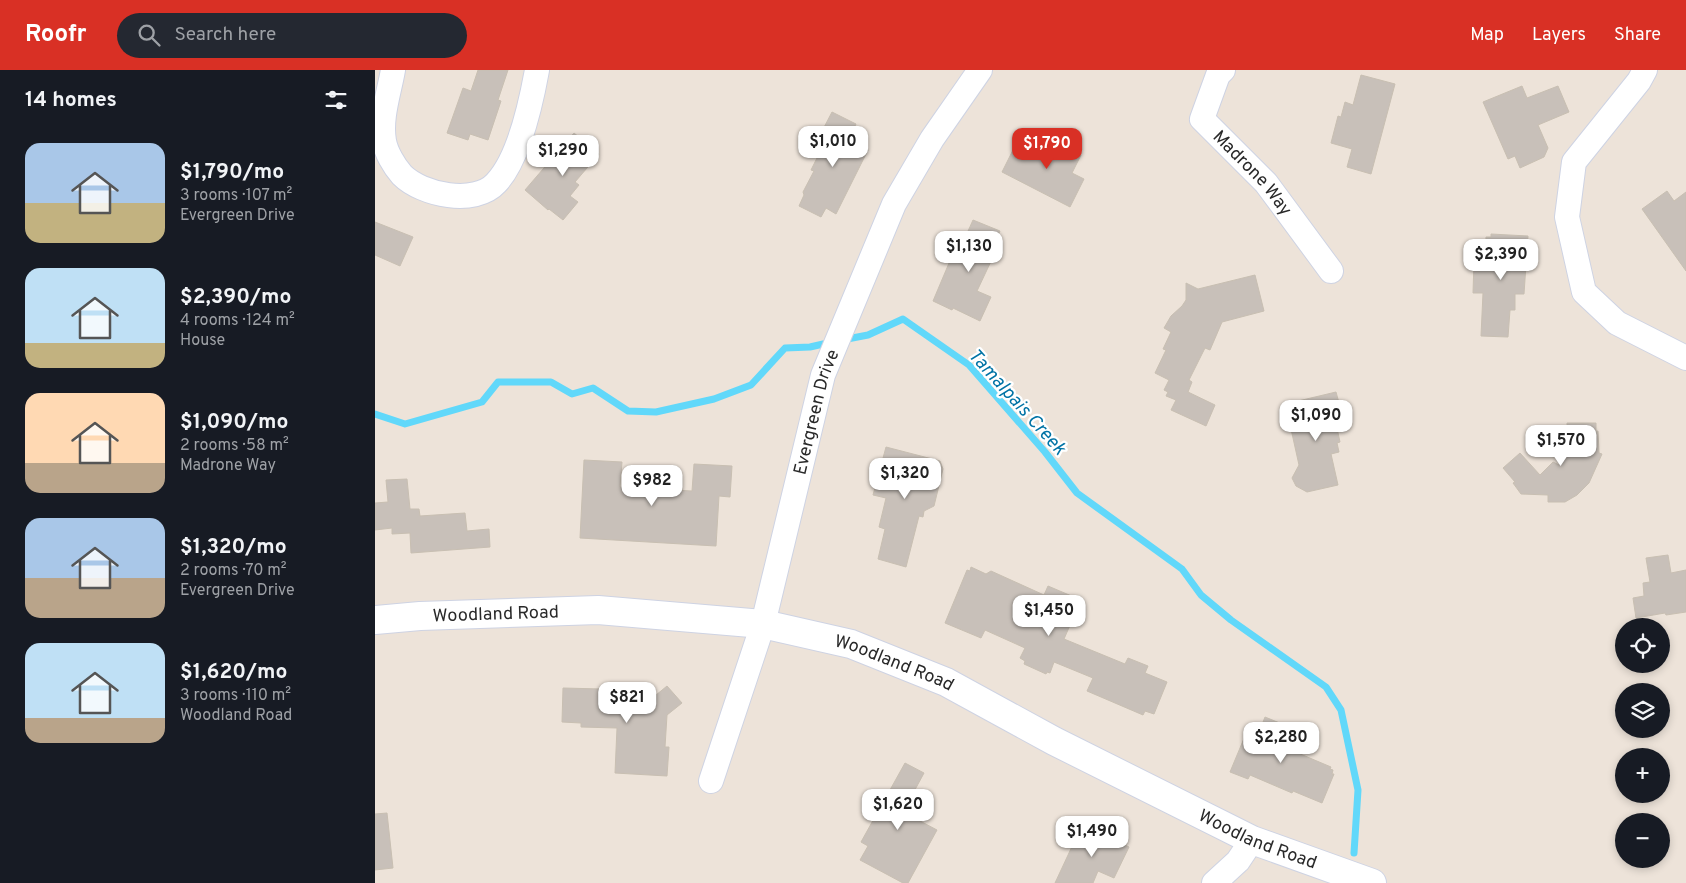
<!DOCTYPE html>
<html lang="en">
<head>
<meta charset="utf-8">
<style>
  body { margin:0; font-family:Overpass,sans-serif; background:#242831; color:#f1f3f6; height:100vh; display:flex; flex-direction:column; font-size:19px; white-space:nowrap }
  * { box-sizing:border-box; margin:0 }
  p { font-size:16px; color:#9ea1a6 }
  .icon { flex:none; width:28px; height:28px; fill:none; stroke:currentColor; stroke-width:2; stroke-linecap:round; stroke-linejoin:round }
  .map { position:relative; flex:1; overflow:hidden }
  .details { display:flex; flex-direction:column; background:#171b24; width:375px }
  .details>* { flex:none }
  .controls { position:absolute; left:1240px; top:548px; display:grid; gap:10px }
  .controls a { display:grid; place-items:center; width:55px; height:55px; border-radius:50%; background:#171b24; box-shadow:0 2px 8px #0003; font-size:25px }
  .price { position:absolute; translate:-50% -42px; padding:0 11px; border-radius:10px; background:#fff; color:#222; font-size:16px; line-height:32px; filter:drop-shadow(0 1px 2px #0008) }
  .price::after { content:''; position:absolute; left:50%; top:30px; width:15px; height:11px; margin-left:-8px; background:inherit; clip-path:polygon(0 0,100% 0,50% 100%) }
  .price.on { background:#d93025; color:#fff }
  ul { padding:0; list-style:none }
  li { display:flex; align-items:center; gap:15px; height:125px; padding:0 25px }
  li span { display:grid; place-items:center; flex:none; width:140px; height:100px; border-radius:15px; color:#555 }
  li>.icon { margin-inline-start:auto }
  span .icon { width:60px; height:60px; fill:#fffc; stroke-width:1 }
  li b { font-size:21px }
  h2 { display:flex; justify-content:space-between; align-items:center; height:60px; padding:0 25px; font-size:21px }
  header { display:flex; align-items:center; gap:30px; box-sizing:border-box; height:70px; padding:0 25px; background:#d93025; color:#fff }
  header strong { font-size:24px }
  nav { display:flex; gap:28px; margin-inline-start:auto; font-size:18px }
  .search { width:350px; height:45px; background:#242831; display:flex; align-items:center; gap:12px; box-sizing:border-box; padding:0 18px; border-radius:28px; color:#9ea1a6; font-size:19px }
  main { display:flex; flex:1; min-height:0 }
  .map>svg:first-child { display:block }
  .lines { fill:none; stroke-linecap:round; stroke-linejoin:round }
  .stream { stroke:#61d8fa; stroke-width:7 }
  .building { fill:#c8c0b9; stroke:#c8bfb2 }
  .street-casing { stroke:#ced3e3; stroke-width:26 }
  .secondary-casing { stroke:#ced3e3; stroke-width:30 }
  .street { stroke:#fff; stroke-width:24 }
  .secondary { stroke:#fff; stroke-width:28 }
  .labels { text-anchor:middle; stroke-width:4.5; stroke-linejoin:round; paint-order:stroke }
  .street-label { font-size:18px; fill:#292929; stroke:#fff }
  .water-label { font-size:19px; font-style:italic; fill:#0173a5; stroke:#fff }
</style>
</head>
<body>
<header>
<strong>Roofr</strong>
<div class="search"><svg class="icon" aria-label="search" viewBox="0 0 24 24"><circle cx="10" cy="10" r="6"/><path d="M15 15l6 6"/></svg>Search here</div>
<nav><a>Map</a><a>Layers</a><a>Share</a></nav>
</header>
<main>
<section class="details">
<h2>14 homes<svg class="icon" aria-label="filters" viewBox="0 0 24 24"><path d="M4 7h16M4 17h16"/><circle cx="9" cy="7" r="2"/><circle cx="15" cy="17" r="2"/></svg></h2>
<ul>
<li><span style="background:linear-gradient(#a9c7e8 60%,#c2b280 0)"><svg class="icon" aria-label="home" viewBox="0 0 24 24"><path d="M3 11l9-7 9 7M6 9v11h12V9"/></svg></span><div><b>$1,790/mo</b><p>3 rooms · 107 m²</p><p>Evergreen Drive</p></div></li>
<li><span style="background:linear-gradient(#bfe0f5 75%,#c2b280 0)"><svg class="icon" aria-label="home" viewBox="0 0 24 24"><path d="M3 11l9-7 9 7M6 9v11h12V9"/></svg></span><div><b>$2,390/mo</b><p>4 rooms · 124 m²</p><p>House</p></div></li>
<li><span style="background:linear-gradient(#ffd9b3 70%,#b9a48a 0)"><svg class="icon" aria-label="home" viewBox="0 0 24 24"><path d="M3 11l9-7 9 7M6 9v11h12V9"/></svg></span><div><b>$1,090/mo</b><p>2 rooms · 58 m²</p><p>Madrone Way</p></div></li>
<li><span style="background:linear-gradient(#a9c7e8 60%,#b9a48a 0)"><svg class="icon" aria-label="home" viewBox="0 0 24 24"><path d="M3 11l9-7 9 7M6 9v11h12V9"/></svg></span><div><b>$1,320/mo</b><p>2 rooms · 70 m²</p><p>Evergreen Drive</p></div></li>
<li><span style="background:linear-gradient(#bfe0f5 75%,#b9a48a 0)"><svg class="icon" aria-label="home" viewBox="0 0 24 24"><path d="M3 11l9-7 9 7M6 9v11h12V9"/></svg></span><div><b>$1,620/mo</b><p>3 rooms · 110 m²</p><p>Woodland Road</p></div></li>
</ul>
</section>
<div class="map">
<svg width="1311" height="813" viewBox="0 0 1311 813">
  <rect width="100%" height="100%" fill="#ede3d9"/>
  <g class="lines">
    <g class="stream">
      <path d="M467 270 493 265 528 249 594 295 670 382 702 423 807 499 826 525 856 550 951 617 966 640 983 720 979 783"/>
      <path d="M0 344 30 354 107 332 123 312H176L197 324 218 318 253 341 281 342 339 329 376 315 410 278 435 277 457 272"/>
    </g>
  </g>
  <g class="building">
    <path d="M103 0H133L123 30 126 31 113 70 95 64 93 70 72 63 88 18 96 21Z"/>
    <path d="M986 5 1020 14 996 104 972 97 977 79 956 73 963 46 966 47 970 32 978 35Z"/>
    <path d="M1147 16 1152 28 1183 16 1194 42 1163 55 1173 78 1169 87 1145 98 1140 86 1133 89 1108 32Z"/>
    <path d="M457 42 481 54 473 70 493 80 461 144 451 138 446 147 424 136 429 125 428 122 439 101 436 100 451 70 444 67Z"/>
    <path d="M199 63 224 84 200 112 204 115 195 126 203 132 188 150 174 139 173 140 150 120Z"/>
    <path d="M681 67 698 76 696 80 706 85 697 103 709 109 695 137 627 102 641 74 665 86 673 71 678 74Z"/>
    <path d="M1292 121 1299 131 1311 122V201L1267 139Z"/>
    <path d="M598 150 625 161 614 185 618 187 602 221 616 227 605 251 578 238 577 240 558 231 577 186 581 188Z"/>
    <path d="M0 152 38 167 25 196 0 185Z"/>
    <path d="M1116 164 1153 166 1149 224H1140V240H1135L1133 267 1106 266 1108 223H1098L1099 192H1110L1111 167H1116Z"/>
    <path d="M880 205 889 241 847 252 835 280 830 278 814 310 817 312 813 322 840 335 831 356 796 340 801 330 791 326 793 322 789 320 794 310 780 303 791 280 788 279 796 262 789 258 796 246 807 236 811 230V213L823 219Z"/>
    <path d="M961 322 966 340 961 341 963 348 960 349 965 372 962 373 964 382 956 384 963 415 932 422 921 416 917 408 924 395 916 359 924 354 919 332Z"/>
    <path d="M1192 353H1221V361H1223L1224 383 1227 384 1214 413 1202 425 1190 432H1173V425L1146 424 1138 413 1140 412 1128 398 1145 383 1165 405 1178 392 1184 395 1193 376Z"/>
    <path d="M511 377 565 391 568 399 559 436 549 441 548 447 544 446 531 497 503 489 510 459 504 457 511 428 498 425Z"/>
    <path d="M209 390 247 392 245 417 317 421 319 394 357 396 355 427 344 426 341 476 205 468Z"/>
    <path d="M32 409 35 439H44L45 446 90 443 92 461 114 459 115 477 36 483 35 463 17 464V458L0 460V433L13 432 11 410Z"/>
    <path d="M1293 485 1296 503 1311 500V542L1291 545 1290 543 1261 548 1258 528 1269 526 1268 513 1275 512 1271 488Z"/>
    <path d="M596 497 611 504 616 501 669 525 673 516 706 530 689 569 750 594 753 588 773 596 770 603 792 612 779 644 770 641 768 645 712 621 718 608 679 592 675 603 672 602 671 604 649 594 650 591 645 588 650 578 610 560 606 568 570 553 592 500 595 501Z"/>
    <path d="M292 616 307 633 292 645 290 677H294L292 706 240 703 242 658 206 657V653L187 652 188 618 266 620 275 630Z"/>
    <path d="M890 647 912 656 904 675 956 697 955 699 958 700 957 704H959L947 733 918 721 917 723 875 705 873 709 855 702 870 666 881 670Z"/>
    <path d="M530 693 549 703 528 742 562 760 533 813H528L485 790 493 776 486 772Z"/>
    <path d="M12 743 18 798 0 800V744Z"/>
    <path d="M707 755 754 777 739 808 723 801 718 813H680Z"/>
  </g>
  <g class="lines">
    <g class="street-casing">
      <g id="street">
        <path d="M18 0C14 23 5 48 9 71 11 82 19 96 27 105 47 125 100 136 121 113 144 89 156 33 162 0"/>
        <path id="s1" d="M848 0 843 5 827 49 891 113 956 201"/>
        <path d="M1270 0 1264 11 1199 92 1192 147 1209 222 1242 253 1311 288"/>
        <path id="s2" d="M336 711 388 554 448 305 519 134 557 69 605 0"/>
        <path d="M839 813 863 791 877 770"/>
      </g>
    </g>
    <g class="secondary-casing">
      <g id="secondary">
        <path id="s3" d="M0 550 45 546 223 540 388 554 476 574 571 612 679 671 877 770 997 813"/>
      </g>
    </g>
    <use href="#street" class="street"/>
    <use href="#secondary" class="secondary"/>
  </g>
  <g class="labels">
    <g class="street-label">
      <text dy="6" stroke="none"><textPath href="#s1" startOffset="128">Madrone Way</textPath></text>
      <text dy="6" stroke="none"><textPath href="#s2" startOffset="384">Evergreen Drive</textPath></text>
      <text dy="6" stroke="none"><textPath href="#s3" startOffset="121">Woodland Road</textPath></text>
      <text dy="6" stroke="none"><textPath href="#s3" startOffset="526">Woodland Road</textPath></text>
      <text dy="6" stroke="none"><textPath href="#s3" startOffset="931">Woodland Road</textPath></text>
    </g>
    <g class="water-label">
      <text transform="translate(643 331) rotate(48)" y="7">Tamalpais Creek</text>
    </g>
  </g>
</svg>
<div class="controls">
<a><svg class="icon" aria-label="locate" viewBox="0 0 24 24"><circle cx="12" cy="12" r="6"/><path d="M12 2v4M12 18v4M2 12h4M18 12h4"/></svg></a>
<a><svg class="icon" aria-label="layers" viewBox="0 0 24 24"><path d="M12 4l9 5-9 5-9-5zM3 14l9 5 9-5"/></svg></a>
<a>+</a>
<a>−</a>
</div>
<b class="price" style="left:458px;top:98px">$1,010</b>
<b class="price on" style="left:672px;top:100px">$1,790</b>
<b class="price" style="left:188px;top:107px">$1,290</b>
<b class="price" style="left:594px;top:203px">$1,130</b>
<b class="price" style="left:1126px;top:211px">$2,390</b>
<b class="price" style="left:941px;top:372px">$1,090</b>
<b class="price" style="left:1186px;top:397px">$1,570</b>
<b class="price" style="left:530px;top:430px">$1,320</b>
<b class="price" style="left:277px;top:437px">$982</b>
<b class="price" style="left:674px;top:567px">$1,450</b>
<b class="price" style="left:252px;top:654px">$821</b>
<b class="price" style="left:906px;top:694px">$2,280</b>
<b class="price" style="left:523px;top:761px">$1,620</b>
<b class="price" style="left:717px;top:788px">$1,490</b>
</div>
</main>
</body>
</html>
